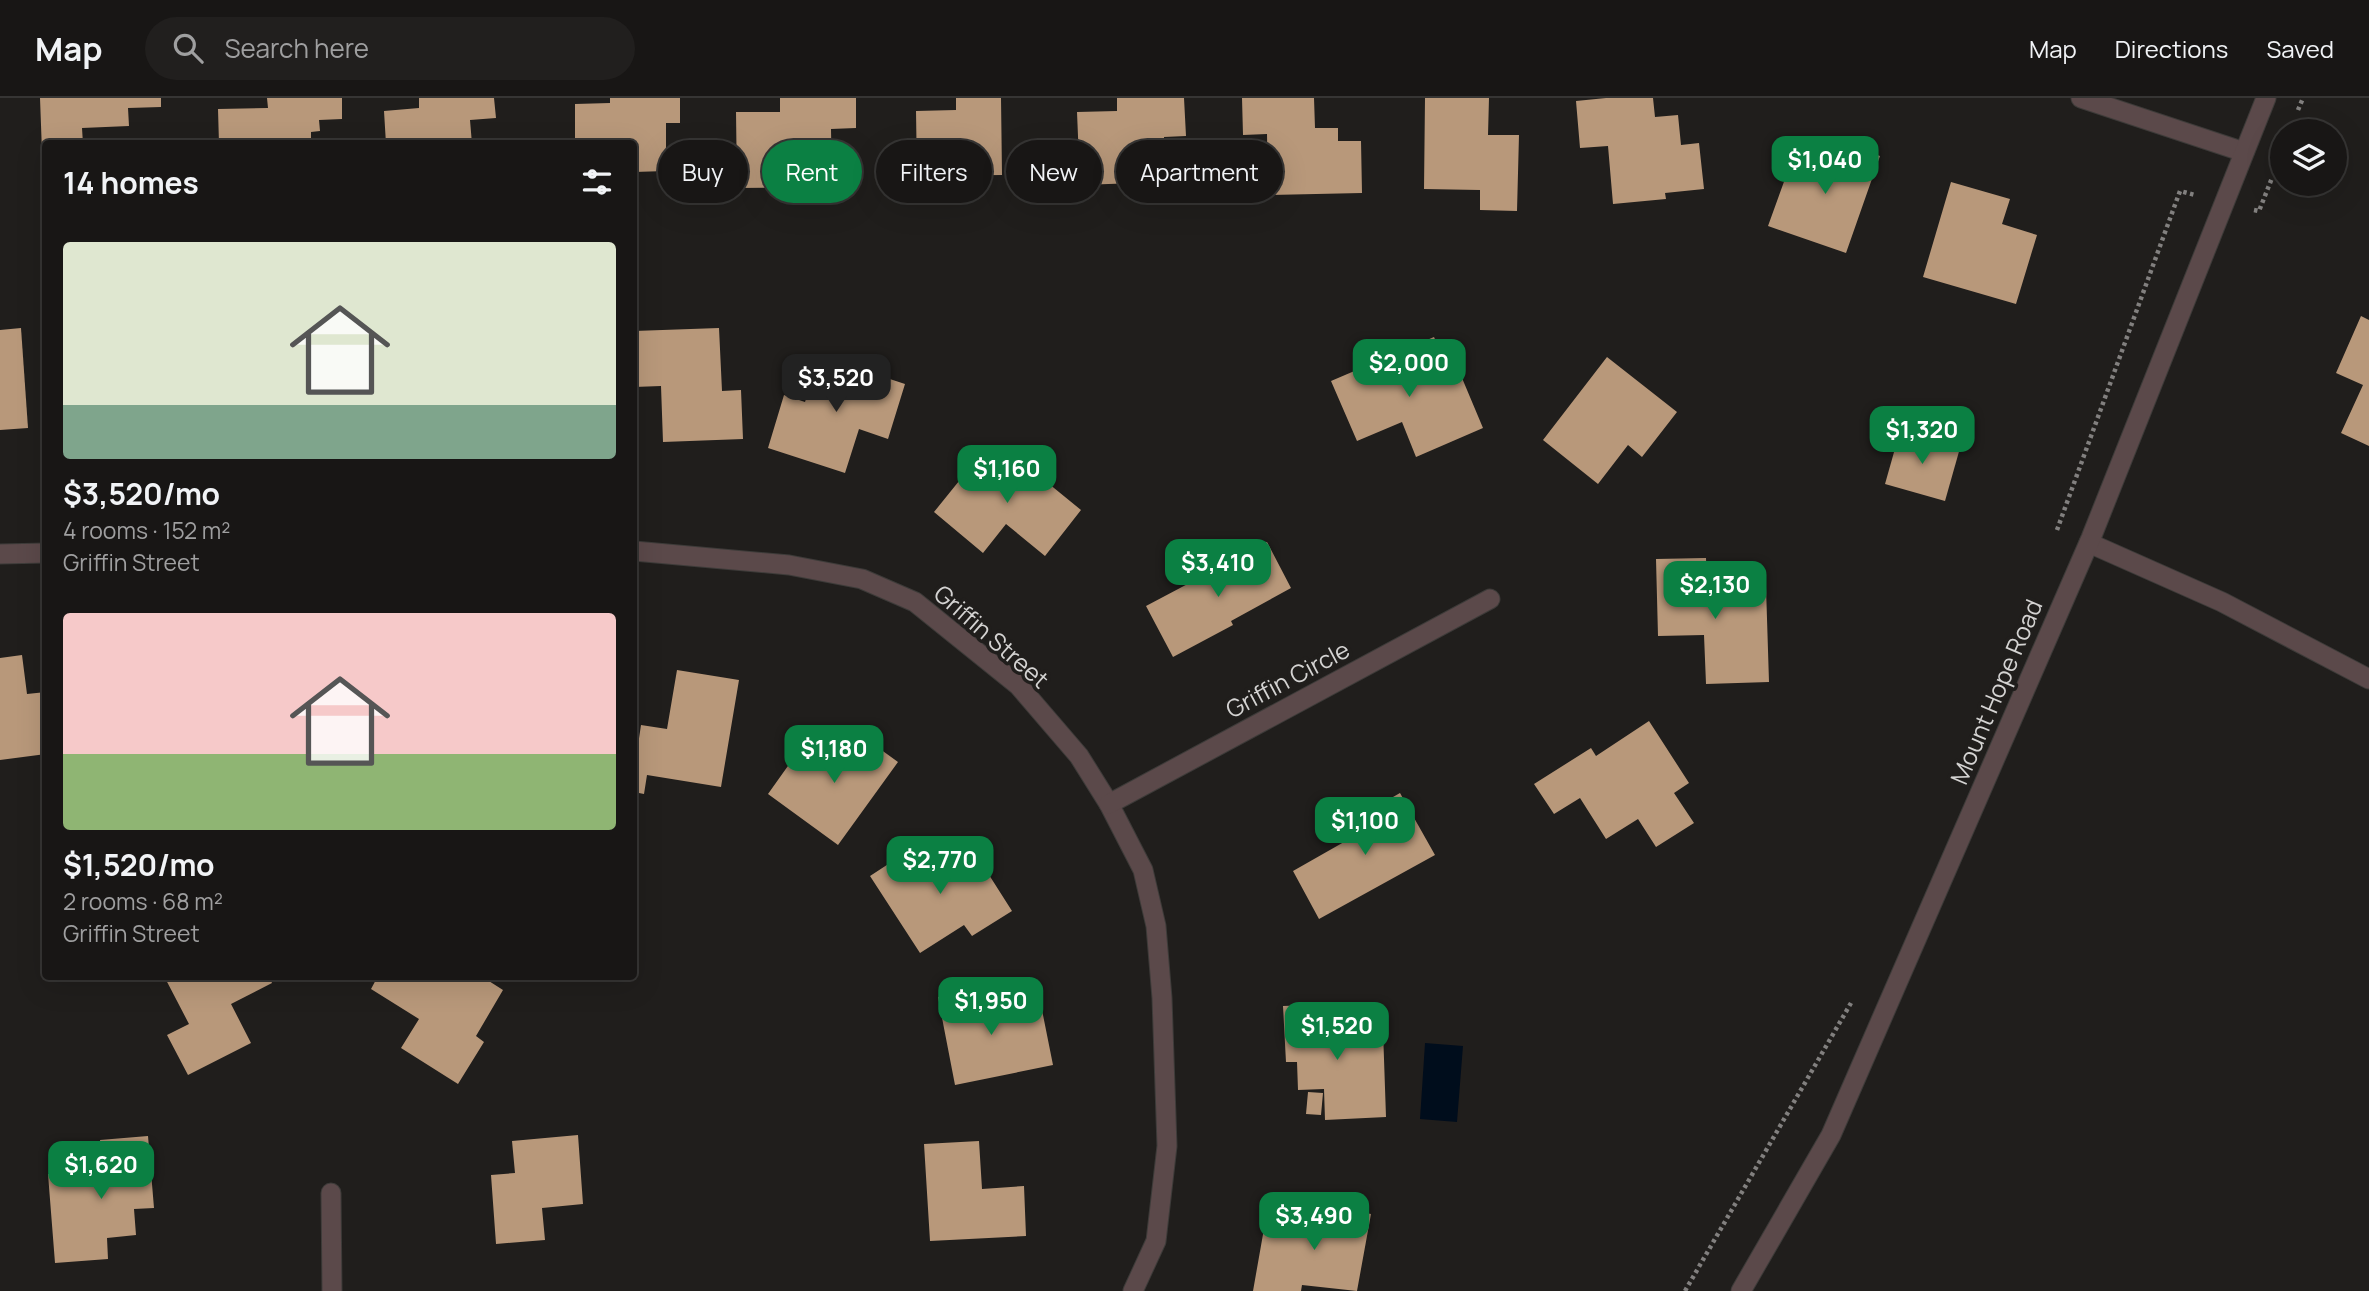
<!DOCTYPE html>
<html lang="en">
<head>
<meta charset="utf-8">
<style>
  body { margin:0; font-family:Manrope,sans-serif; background:#211f1e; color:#f1f3f6; height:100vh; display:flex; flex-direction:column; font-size:26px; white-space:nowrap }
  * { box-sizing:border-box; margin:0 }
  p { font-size:23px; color:#9f9fa0 }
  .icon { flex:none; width:38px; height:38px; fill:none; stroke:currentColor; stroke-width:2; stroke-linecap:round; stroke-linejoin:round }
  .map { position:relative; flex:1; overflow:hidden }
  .sheet { position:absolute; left:42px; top:42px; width:595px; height:840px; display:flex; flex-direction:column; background:#181615; border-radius:7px; box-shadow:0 7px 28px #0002,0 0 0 2px #363534 }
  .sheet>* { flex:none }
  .guide { position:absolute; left:658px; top:42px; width:665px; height:63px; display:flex; gap:14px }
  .controls { position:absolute; left:2270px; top:21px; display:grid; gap:14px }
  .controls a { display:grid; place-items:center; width:77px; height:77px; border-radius:50%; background:#181615; box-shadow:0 7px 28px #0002,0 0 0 2px #363534; font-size:35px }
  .price { position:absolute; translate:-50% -60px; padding:0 16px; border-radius:14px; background:#0b8043; color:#fff; font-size:23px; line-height:46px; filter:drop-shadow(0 2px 4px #0008) }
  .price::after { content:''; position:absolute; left:50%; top:42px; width:21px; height:16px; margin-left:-10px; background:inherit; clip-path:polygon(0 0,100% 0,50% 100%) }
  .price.active { background:#222; color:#fff }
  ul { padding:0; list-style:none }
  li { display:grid; align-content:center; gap:14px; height:371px; padding:0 21px }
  li span { display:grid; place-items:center; height:217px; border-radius:7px; color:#555 }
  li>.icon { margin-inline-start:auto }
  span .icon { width:126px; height:126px; fill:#fffc; stroke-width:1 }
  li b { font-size:30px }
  h2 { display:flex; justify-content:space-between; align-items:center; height:84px; padding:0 21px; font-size:30px }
  .chip { padding:0 24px; border-radius:32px; background:#181615; box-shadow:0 7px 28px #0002,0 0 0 2px #363534; font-size:24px; line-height:63px }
  .chip.active { background:#0b8043; color:#fff }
  header { display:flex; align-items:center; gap:42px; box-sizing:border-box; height:98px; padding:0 35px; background:#181615; border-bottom:2px solid #363534 }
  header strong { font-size:33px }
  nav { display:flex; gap:38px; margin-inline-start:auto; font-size:24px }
  .search { width:490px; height:63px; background:#211f1e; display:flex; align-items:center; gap:18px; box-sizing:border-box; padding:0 24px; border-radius:38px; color:#9f9fa0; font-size:26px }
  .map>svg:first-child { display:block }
  .water { fill:#000d1c }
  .building { fill:#b8987a }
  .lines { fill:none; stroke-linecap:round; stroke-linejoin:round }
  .service-casing { stroke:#3d3b39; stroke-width:21 }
  .minor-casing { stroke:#3d3b39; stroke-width:21 }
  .path { stroke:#82807f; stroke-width:4.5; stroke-dasharray:3.5 3.5; stroke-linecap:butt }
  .service { stroke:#5b494a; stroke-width:19 }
  .minor { stroke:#5b494a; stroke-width:19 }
  .labels { text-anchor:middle; stroke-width:7; stroke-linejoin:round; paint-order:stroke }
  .street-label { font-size:24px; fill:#d4d3d2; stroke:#201e1c }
</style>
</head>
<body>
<header>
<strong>Map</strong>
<div class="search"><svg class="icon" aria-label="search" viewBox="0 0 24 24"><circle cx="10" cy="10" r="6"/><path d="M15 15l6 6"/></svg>Search here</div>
<nav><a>Map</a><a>Directions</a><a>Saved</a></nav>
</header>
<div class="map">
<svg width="2369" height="1193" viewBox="0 0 2369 1193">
  <rect width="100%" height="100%" fill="#201e1c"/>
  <path class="water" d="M1425 945 1463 948 1457 1024 1420 1021Z"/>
  <g class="building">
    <path d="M40 0H161V9L128 10 129 28 82 30 83 46H46V81H43Z"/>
    <path d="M267 0H342V21L319 22 320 33 311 34V46H219L218 11 268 10Z"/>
    <path d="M419 0H494L496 20 470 22 472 46H386L384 13 419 10Z"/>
    <path d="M610 0H680V25H666V73L634 74V46H575V6L610 5Z"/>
    <path d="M780 0H856V30L831 31 832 89 737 90 736 14H780Z"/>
    <path d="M956 0H1001L1002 77 917 78 916 13 956 12Z"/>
    <path d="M1117 0H1184L1186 38 1164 39 1166 84 1080 87 1077 14 1117 13Z"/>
    <path d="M1242 0H1314L1315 30H1338V43H1361L1362 95 1268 97 1267 36 1243 37Z"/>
    <path d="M1425 0H1489L1488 37H1519L1517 113 1480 112V92L1424 91Z"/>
    <path d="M1606 0H1653L1655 19 1678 17 1681 47 1699 45 1704 91 1665 95 1666 101 1613 106 1608 48 1580 50 1576 3Z"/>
    <path d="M1833 41 1880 58 1846 155 1768 128 1794 56 1824 66Z"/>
    <path d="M1951 84 2010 101 2002 126 2037 137 2016 206 1923 179Z"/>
    <path d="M2361 218 2369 222V348L2341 335 2363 287 2336 275Z"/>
    <path d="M21 230 28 330 0 332V232Z"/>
    <path d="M719 230 722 293 741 292 743 341 663 344 661 288 634 289V233Z"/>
    <path d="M1434 239 1453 283 1462 280 1483 330 1416 359 1402 324 1357 343 1331 283Z"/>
    <path d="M820 258 905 286 888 341 859 331 845 375 768 350 784 297 805 304Z"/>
    <path d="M1607 259 1677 314 1642 359 1628 347 1598 386 1543 342Z"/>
    <path d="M1900 333 1960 350 1945 403 1885 386Z"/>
    <path d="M1005 350 1081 412 1045 458 1006 426 983 455 934 414 976 362 987 371Z"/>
    <path d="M1267 444 1291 490 1231 523 1233 527 1173 559 1146 508Z"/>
    <path d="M1706 460 1707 491 1766 489 1769 584 1706 586 1704 537 1658 538 1656 461Z"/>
    <path d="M22 557 27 596 46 594V656L0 662V560Z"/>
    <path d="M677 572 739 582 721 689 647 677 644 696 634 694V654H637L641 627 667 631Z"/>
    <path d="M1649 623 1689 685 1674 695 1694 725 1656 749 1638 721 1606 741 1580 700 1554 716 1534 686 1591 650 1596 658Z"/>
    <path d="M851 630 898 664 838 747 768 696 800 651 824 668Z"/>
    <path d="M1400 695 1435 757 1319 821 1293 773 1351 740 1344 727Z"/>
    <path d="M970 747 1012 813 972 838 964 827 920 855 870 778 916 748 931 772Z"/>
    <path d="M164 878H269L272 885 231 906 251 945 188 977 167 937 189 926Z"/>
    <path d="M378 878H481L503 892 476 938 484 944 458 986 401 950 419 921 371 891Z"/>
    <path d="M996 888 1002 920 1042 912 1053 967 955 987 938 899Z"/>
    <path d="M1335 906 1336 933 1383 932 1386 1019 1325 1022 1324 991 1298 992 1297 964H1286L1283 908Z"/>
    <path d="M1308 994 1323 995 1321 1017 1306 1016Z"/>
    <path d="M578 1037 583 1106 542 1110 545 1142 496 1146 491 1077 515 1075 512 1043Z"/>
    <path d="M148 1038 154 1110 134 1111 136 1137 107 1140 108 1161 55 1165 48 1076 103 1071 100 1042Z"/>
    <path d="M979 1043 982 1091 1024 1088 1026 1138 930 1143 924 1046Z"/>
    <path d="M1313 1105 1371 1116 1357 1193 1302 1187 1301 1193H1253L1265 1125 1308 1133Z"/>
  </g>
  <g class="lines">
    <g class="service-casing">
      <path id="service" d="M2089 445 2222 504 2369 581"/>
    </g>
    <g class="minor-casing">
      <g id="minor">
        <path d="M2081 0 2244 54"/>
        <path d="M634 453 789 467 862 481 915 504 1018 587 1079 658 1109 706 1143 772 1156 828 1162 900 1167 1048 1156 1143 1133 1193"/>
        <path d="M0 456 46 455"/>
        <path d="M1109 706 1490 501"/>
        <path d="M331 1095 332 1193"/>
        <path d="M1741 1193 1831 1037 2091 440 2266 0"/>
      </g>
    </g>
    <g class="path">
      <path d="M2298 12 2303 0"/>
      <path d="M2254 112 2259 113 2272 80"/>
      <path d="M2057 432 2180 93 2195 97"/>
      <path d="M1685 1193 1851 905"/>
    </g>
    <use href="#service" class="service"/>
    <use href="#minor" class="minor"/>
  </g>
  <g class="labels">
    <g class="street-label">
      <text transform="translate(991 539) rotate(41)" y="8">Griffin Street</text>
      <text transform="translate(1288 582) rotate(-28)" y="8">Griffin Circle</text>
      <text transform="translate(1997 594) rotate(-67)" y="8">Mount Hope Road</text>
    </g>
  </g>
</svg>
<div class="controls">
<a><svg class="icon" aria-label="layers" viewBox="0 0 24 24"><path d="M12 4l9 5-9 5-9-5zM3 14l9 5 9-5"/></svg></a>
</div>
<b class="price" style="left:1825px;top:98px">$1,040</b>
<b class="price" style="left:1409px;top:301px">$2,000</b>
<b class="price active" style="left:836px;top:316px">$3,520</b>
<b class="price" style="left:1922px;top:368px">$1,320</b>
<b class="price" style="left:1007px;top:407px">$1,160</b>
<b class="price" style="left:1218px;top:501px">$3,410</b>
<b class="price" style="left:1715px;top:523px">$2,130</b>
<b class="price" style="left:834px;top:687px">$1,180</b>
<b class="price" style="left:1365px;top:759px">$1,100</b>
<b class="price" style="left:940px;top:798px">$2,770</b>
<b class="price" style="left:991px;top:939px">$1,950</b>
<b class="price" style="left:1337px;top:964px">$1,520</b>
<b class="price" style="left:101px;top:1103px">$1,620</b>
<b class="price" style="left:1314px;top:1154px">$3,490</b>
<div class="guide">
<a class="chip">Buy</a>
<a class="chip active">Rent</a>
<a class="chip">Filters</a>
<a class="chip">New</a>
<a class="chip">Apartment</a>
</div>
<section class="sheet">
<h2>14 homes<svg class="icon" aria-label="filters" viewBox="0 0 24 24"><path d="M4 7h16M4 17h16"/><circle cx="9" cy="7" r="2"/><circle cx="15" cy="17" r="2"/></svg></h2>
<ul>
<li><span style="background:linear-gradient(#dfe7d0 75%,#7fa58c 0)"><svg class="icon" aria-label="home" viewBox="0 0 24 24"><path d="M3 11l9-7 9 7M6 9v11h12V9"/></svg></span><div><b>$3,520/mo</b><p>4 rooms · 152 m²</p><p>Griffin Street</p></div></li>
<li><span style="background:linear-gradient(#f6c9c9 65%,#8fb573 0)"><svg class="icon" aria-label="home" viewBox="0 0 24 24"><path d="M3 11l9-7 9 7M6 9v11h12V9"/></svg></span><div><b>$1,520/mo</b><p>2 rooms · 68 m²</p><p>Griffin Street</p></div></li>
</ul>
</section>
</div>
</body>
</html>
